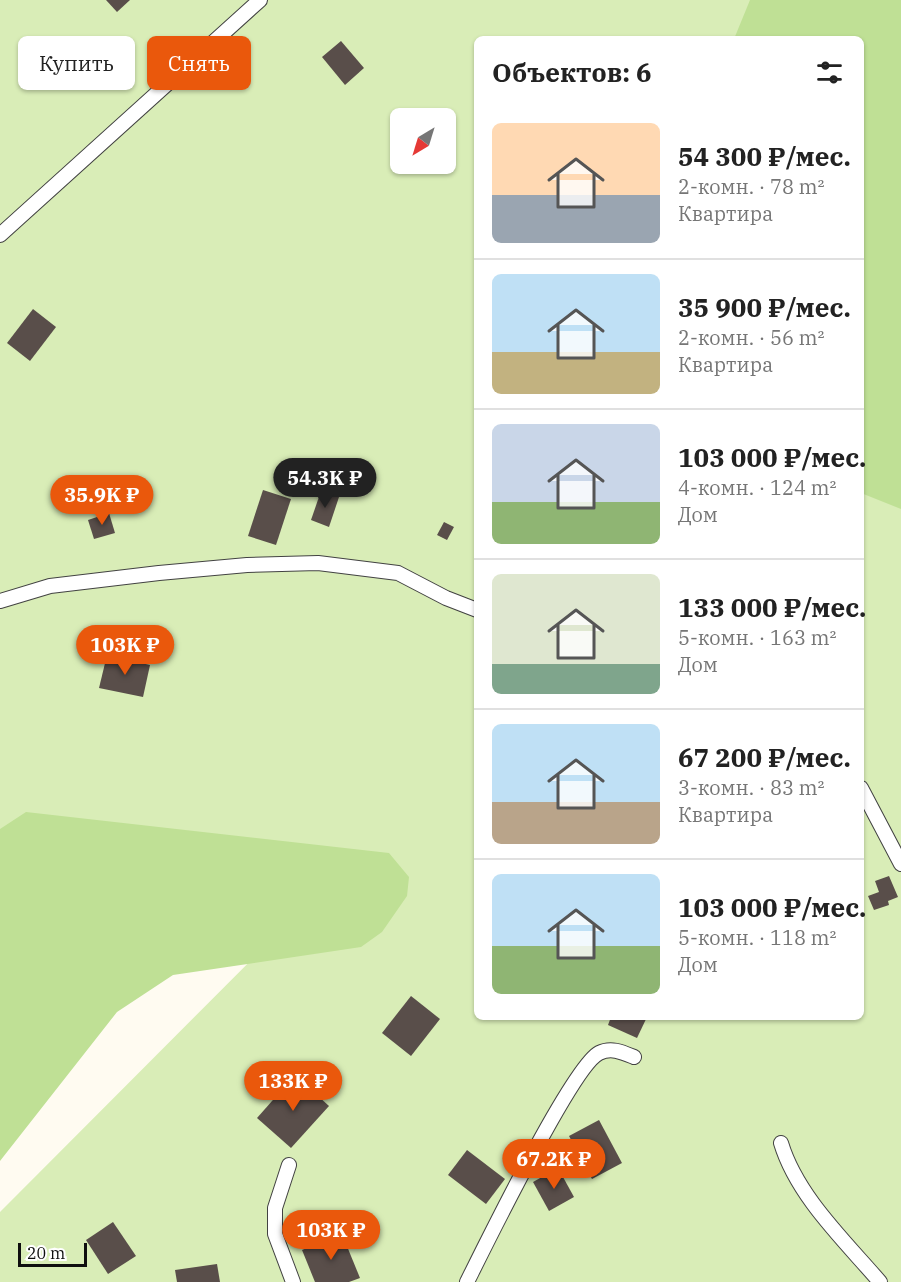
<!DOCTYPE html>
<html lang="ru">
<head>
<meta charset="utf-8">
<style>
  body { margin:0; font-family:"IBM Plex Serif",serif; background:#f6f6f6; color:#222; height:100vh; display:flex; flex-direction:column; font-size:22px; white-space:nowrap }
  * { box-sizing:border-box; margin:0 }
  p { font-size:20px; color:#767676 }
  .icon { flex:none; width:33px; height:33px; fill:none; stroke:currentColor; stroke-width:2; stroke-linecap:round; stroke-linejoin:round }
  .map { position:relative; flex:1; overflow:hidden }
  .sheet { position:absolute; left:474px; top:36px; width:390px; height:984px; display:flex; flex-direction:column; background:#fff; border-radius:9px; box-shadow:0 2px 4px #0004 }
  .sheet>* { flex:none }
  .hud { position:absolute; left:18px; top:36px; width:366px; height:54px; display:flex; gap:12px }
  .needle { width:39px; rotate:218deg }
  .fabs { position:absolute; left:390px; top:108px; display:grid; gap:12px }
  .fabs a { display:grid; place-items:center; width:66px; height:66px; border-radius:9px; background:#fff; box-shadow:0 2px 4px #0004; font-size:30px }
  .scale { position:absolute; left:18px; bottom:15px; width:69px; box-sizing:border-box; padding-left:6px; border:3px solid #0f0f0f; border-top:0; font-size:16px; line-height:21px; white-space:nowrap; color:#0f0f0f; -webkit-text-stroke:4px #fff; paint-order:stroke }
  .price { position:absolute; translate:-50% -51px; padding:0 14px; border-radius:21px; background:#ea580c; color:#fff; font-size:20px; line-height:39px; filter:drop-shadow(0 2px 3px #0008) }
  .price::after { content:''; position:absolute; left:50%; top:36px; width:18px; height:14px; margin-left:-9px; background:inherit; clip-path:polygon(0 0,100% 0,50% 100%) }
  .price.current { background:#222; color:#fff }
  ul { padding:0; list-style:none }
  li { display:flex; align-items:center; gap:18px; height:150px; padding:0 18px }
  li+li { border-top:2px solid #e0e0e0 }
  li span { display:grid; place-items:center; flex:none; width:168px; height:120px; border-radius:9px; color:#555 }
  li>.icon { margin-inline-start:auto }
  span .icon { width:72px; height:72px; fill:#fffc; stroke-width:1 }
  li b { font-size:26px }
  h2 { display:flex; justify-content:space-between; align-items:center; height:72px; padding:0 18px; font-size:26px }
  .tag { padding:0 21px; border-radius:9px; background:#fff; box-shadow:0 2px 4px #0004; font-size:21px; line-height:54px }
  .tag.current { background:#ea580c; color:#fff }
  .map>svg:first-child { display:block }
  .green { fill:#d9edb7; fill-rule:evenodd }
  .forest { fill:#bfe095 }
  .building { fill:#594e4a }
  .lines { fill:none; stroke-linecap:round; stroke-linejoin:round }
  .lane-casing { stroke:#424242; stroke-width:16 }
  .lane { stroke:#fff; stroke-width:14 }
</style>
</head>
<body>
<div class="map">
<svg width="901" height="1282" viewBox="0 0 901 1282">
  <rect width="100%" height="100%" fill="#fffbf1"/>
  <path class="green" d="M0 0H901V1282H0V1212L314 897 0 844ZM477 39H861V1017H477ZM400 118H446V164H400Z"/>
  <g class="forest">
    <path d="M750 0H901V509L861 493V39H734Z"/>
    <path d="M26 812 389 853 409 877 407 896 382 932 361 947 173 975 117 1012 0 1161V829Z"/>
  </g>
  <g class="building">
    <path d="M106 0H130L117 12Z"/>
    <path d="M341 41 364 68 345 85 322 57Z"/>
    <path d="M33 309 56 327 30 361 7 343Z"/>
    <path d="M263 490 291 499 276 545 248 536Z"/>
    <path d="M321 491 339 497 329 527 311 520Z"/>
    <path d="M109 513 115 533 94 539 88 520Z"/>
    <path d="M444 522 454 527 447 540 437 535Z"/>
    <path d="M107 655 150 665 143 697 99 688Z"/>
    <path d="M889 876 898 897 888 901 889 905 874 910 868 896 879 892 875 881Z"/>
    <path d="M411 996 440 1019 411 1056 382 1033Z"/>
    <path d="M611 1017H647L637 1038 608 1025Z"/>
    <path d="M295 1075 329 1106 291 1148 257 1118Z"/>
    <path d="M599 1120 622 1163 592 1179 569 1136Z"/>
    <path d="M467 1150 505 1179 486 1204 448 1175Z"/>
    <path d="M558 1168 574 1197 549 1211 533 1182Z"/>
    <path d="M113 1222 136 1256 108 1274 86 1240Z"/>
    <path d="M342 1234 360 1278 349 1282H315L302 1250Z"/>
    <path d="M217 1264 220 1282H177L175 1270Z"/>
  </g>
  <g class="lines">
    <g class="lane-casing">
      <g id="lane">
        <path d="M0 235 260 0"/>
        <path d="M0 601 50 586 159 573 247 565 318 563 398 573 446 598 477 610"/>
        <path d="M861 788 901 864"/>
        <path d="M781 1143C797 1196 844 1240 880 1282"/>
        <path d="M289 1165 275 1208V1234L293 1282"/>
        <path d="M467 1282C485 1246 573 1066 599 1053 611 1047 622 1052 634 1057"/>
      </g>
    </g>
    <use href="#lane" class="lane"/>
  </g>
</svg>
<div class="fabs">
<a><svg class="needle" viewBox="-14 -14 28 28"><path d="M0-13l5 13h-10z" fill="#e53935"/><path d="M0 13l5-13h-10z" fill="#767676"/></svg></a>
</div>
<div class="scale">20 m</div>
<b class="price current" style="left:325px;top:509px">54.3K ₽</b>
<b class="price" style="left:102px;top:526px">35.9K ₽</b>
<b class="price" style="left:125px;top:676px">103K ₽</b>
<b class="price" style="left:293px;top:1112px">133K ₽</b>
<b class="price" style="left:554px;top:1190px">67.2K ₽</b>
<b class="price" style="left:331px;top:1261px">103K ₽</b>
<div class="hud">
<a class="tag">Купить</a>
<a class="tag current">Снять</a>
</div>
<section class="sheet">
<h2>Объектов: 6<svg class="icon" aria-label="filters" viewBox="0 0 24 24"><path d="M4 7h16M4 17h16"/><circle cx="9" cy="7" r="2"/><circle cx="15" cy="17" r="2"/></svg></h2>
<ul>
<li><span style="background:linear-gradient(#ffd9b3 60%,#9aa5b1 0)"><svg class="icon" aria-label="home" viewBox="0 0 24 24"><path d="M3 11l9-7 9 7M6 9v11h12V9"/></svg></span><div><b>54 300 ₽/мес.</b><p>2-комн. · 78 m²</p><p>Квартира</p></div></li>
<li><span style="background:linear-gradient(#bfe0f5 65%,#c2b280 0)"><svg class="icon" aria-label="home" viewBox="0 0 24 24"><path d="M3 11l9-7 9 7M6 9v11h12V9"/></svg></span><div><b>35 900 ₽/мес.</b><p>2-комн. · 56 m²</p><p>Квартира</p></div></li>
<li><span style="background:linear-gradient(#c9d6e8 65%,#8fb573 0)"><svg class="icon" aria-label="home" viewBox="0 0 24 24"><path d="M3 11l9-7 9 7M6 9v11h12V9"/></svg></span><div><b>103 000 ₽/мес.</b><p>4-комн. · 124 m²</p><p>Дом</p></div></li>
<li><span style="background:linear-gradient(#dfe7d0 75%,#7fa58c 0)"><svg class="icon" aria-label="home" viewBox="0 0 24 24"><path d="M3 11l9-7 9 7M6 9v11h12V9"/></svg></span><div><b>133 000 ₽/мес.</b><p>5-комн. · 163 m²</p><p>Дом</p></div></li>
<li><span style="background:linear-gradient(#bfe0f5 65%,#b9a48a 0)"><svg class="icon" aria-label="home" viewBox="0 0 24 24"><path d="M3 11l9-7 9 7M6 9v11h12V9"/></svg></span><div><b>67 200 ₽/мес.</b><p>3-комн. · 83 m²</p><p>Квартира</p></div></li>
<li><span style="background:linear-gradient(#bfe0f5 60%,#8fb573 0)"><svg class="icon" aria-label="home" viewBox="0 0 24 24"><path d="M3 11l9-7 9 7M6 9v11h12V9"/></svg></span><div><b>103 000 ₽/мес.</b><p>5-комн. · 118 m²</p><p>Дом</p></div></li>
</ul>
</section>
</div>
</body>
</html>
